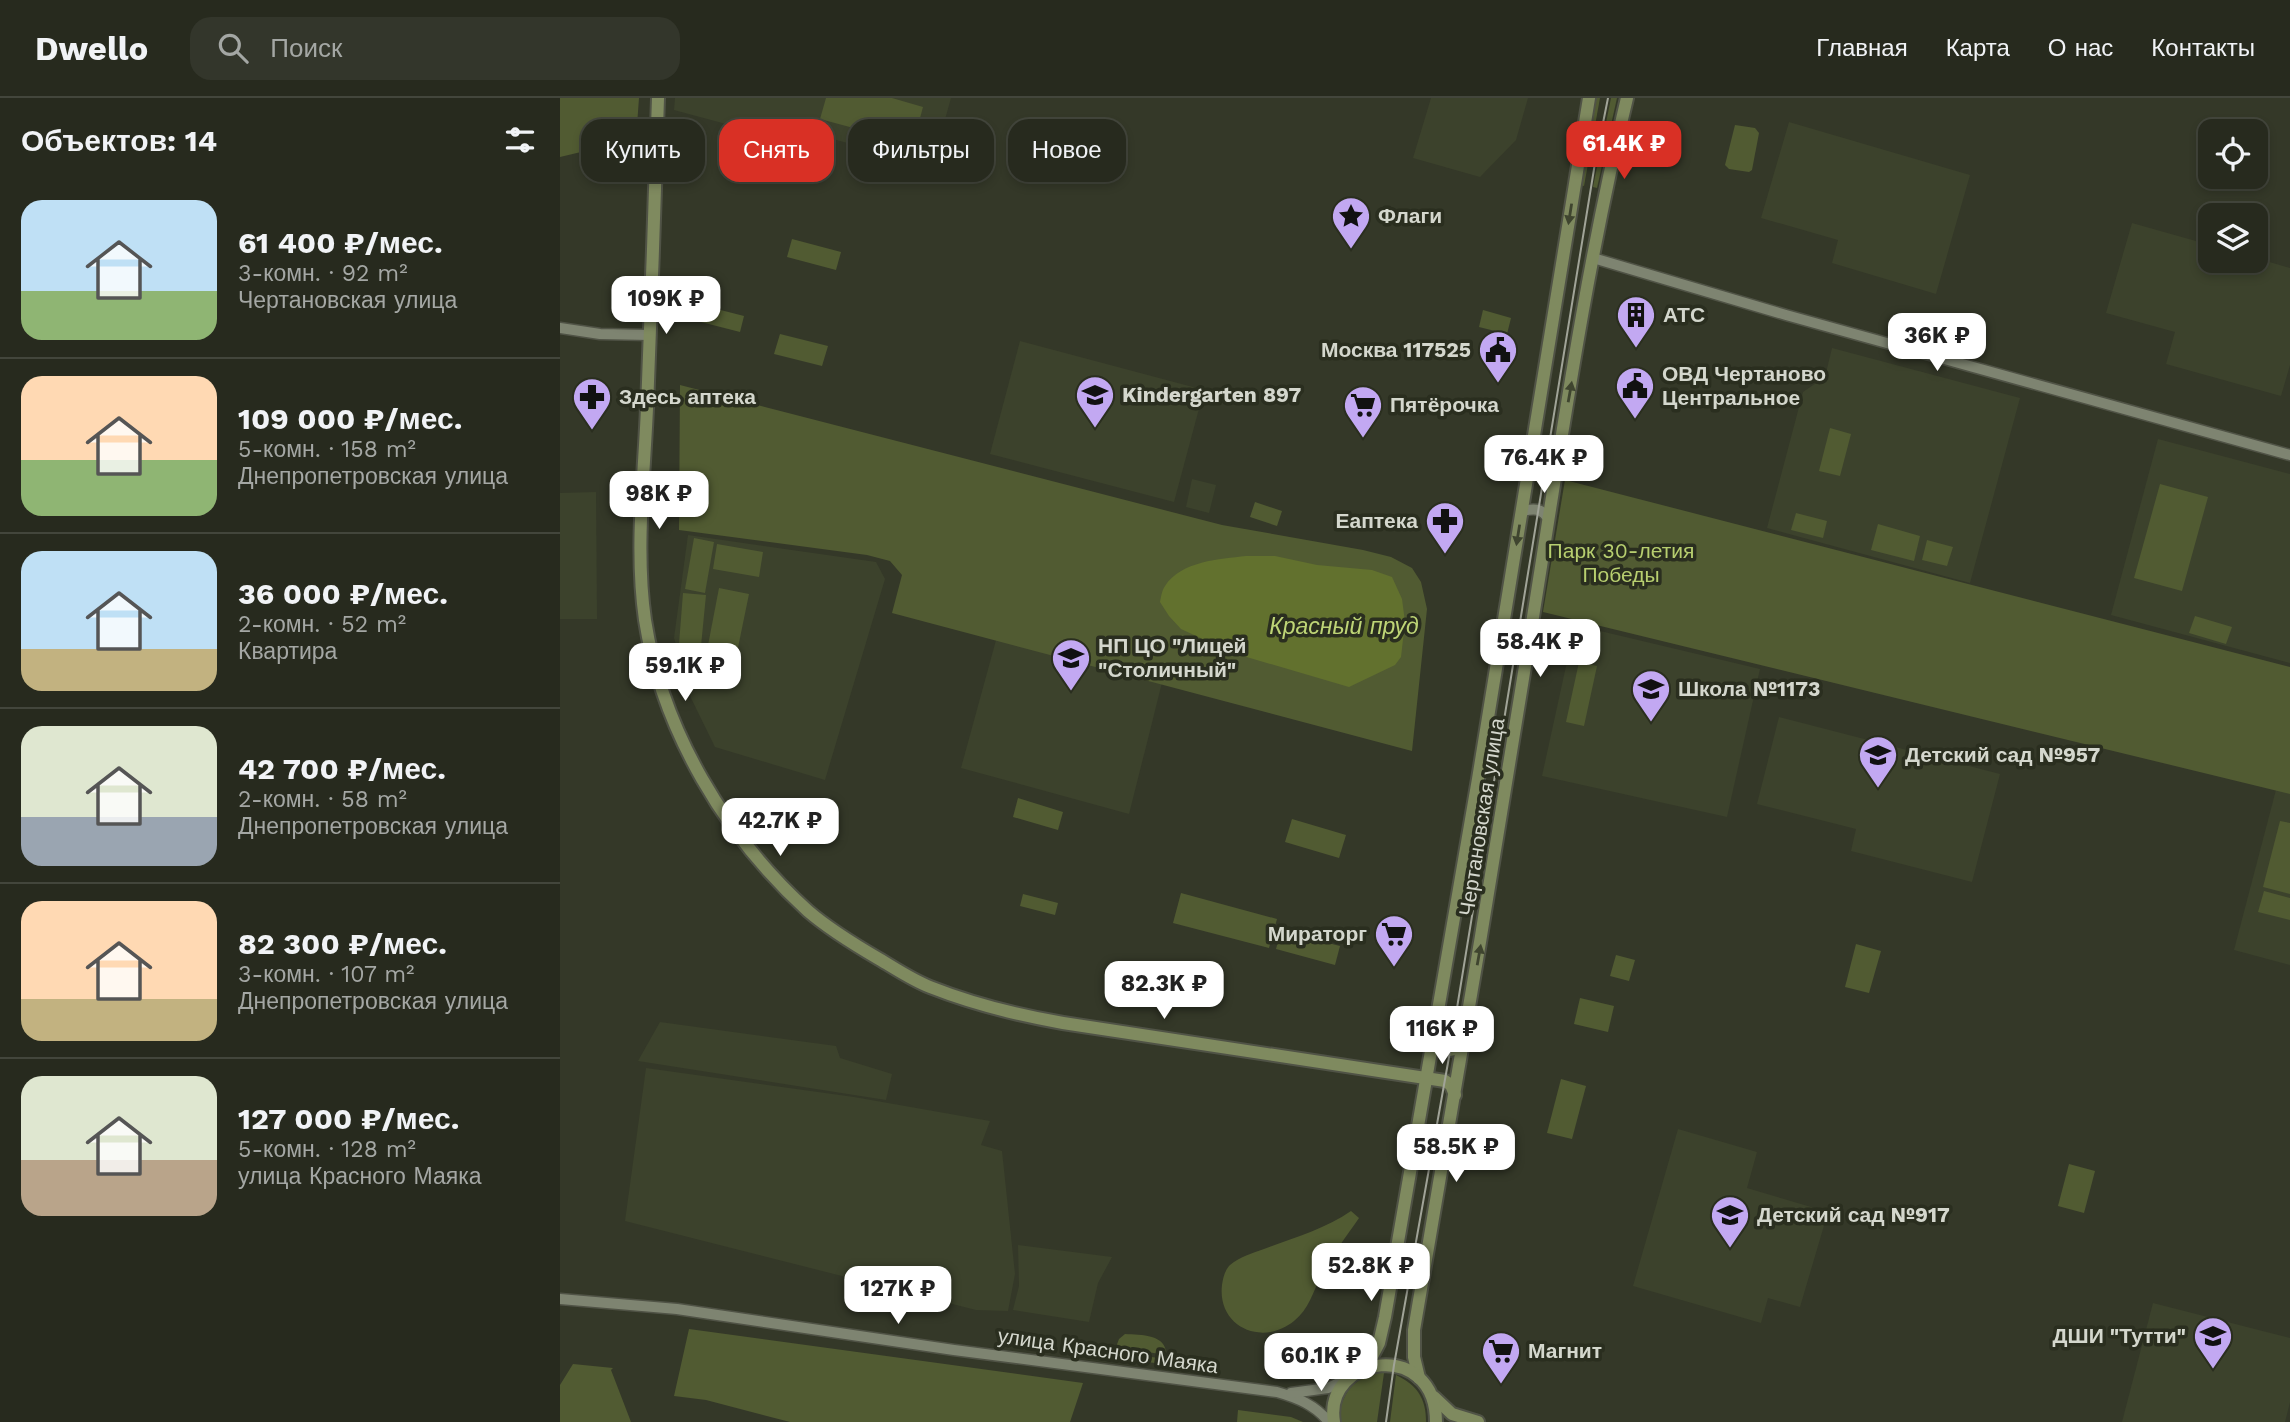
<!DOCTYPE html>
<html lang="ru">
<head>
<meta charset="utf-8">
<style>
  body { margin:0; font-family:"Work Sans",sans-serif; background:#33362b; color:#f1f3f6; height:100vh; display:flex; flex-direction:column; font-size:26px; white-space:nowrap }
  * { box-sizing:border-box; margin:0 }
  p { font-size:23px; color:#a4a7a4 }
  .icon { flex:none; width:38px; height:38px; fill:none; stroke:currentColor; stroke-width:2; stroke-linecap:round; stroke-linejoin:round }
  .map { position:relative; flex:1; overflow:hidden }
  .details { display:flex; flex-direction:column; background:#272a1e; width:560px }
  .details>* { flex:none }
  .banner { position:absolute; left:21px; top:21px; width:665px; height:63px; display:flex; gap:14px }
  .controls { position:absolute; left:1638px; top:21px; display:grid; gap:14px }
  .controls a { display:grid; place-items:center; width:70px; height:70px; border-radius:14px; background:#272a1e; box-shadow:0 4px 10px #0003,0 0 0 2px #43463c; font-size:35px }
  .price { position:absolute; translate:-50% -60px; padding:0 16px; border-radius:14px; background:#fff; color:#222; font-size:23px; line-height:46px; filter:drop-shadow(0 2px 4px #0008) }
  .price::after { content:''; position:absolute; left:50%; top:42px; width:21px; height:16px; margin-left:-10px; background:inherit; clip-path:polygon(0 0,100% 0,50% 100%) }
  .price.current { background:#d93025; color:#fff }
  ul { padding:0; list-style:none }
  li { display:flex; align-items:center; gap:21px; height:175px; padding:0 21px }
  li+li { border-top:2px solid #43463c }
  li span { display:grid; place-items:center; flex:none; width:196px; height:140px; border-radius:21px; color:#555 }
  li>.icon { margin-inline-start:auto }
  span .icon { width:84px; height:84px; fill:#fffc; stroke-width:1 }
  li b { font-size:30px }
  h2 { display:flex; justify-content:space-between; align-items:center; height:84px; padding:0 21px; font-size:30px }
  .pill { padding:0 24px; border-radius:21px; background:#272a1e; box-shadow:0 4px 10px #0003,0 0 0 2px #43463c; font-size:24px; line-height:63px }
  .pill.current { background:#d93025; color:#fff }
  header { display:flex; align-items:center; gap:42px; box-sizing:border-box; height:98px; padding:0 35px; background:#272a1e; border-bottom:2px solid #43463c }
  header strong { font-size:33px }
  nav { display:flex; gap:38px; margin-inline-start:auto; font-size:24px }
  .search { width:490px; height:63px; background:#33362b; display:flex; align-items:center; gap:18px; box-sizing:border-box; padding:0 24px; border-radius:21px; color:#a4a7a4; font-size:26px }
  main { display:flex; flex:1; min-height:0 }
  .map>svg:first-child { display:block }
  .built { fill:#3c422c }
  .green { fill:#515b32 }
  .water { fill:#62712e }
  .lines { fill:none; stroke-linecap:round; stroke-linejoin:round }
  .street-casing { stroke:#505346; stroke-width:13 }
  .secondary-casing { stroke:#505346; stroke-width:16 }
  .street { stroke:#7e8471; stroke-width:10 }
  .secondary { stroke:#7f8a5f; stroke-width:12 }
  .tram { stroke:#a1a498; stroke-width:2 }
  .oneway { fill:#3f452f }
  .labels { text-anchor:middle; stroke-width:7; stroke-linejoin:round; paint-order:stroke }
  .poi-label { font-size:21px; font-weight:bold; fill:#d4d7cd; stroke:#2a2e1f; text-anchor:start }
  .park-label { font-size:21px; fill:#b7ce6f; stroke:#2a2e1f }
  .street-label { font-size:21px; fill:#d4d7cd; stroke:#2a2e1f }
  .water-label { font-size:23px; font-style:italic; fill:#bed576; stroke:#2a2e1f }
</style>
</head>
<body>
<header>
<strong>Dwello</strong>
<div class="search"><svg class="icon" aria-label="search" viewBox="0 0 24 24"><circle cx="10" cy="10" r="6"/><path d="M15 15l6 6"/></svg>Поиск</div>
<nav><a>Главная</a><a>Карта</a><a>О нас</a><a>Контакты</a></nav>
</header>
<main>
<section class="details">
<h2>Объектов: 14<svg class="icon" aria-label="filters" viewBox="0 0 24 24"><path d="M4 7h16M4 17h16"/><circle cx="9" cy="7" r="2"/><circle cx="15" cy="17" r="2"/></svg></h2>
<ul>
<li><span style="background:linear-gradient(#bfe0f5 65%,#8fb573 0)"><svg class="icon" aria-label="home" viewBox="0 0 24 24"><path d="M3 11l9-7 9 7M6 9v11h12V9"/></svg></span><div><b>61 400 ₽/мес.</b><p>3-комн. · 92 m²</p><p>Чертановская улица</p></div></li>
<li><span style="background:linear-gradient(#ffd9b3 60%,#8fb573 0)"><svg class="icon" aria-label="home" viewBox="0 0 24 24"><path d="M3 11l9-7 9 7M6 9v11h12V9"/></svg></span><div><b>109 000 ₽/мес.</b><p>5-комн. · 158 m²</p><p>Днепропетровская улица</p></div></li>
<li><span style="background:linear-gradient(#bfe0f5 70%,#c2b280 0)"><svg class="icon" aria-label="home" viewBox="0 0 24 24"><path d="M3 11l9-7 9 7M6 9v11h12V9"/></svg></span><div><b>36 000 ₽/мес.</b><p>2-комн. · 52 m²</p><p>Квартира</p></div></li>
<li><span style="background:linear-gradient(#dfe7d0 65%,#9aa5b1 0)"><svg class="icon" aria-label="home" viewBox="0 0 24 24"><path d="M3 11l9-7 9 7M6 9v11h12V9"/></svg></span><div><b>42 700 ₽/мес.</b><p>2-комн. · 58 m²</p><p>Днепропетровская улица</p></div></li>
<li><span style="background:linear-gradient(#ffd9b3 70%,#c2b280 0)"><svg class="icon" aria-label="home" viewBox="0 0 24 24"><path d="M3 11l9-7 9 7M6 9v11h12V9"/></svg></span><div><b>82 300 ₽/мес.</b><p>3-комн. · 107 m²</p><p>Днепропетровская улица</p></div></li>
<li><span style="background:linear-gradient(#dfe7d0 60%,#b9a48a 0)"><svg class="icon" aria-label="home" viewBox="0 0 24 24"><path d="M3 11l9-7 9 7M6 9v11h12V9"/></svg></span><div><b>127 000 ₽/мес.</b><p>5-комн. · 128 m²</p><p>улица Красного Маяка</p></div></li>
</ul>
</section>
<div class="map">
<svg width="1730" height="1324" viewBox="0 0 1730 1324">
  <rect width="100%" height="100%" fill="#343828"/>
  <g class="built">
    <path d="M115 0H391L372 68 251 35 247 48 114 12Z"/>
    <path d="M871 0H968L956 42 920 79 853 60Z"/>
    <path d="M1229 24 1410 77 1376 196 1272 165 1278 142 1201 120Z"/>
    <path d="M1572 125 1650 147V163H1696V160L1730 170V267L1721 298 1606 266 1615 234 1546 215Z"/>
    <path d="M460 243 644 292 614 404 430 356Z"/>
    <path d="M1272 250 1460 300 1410 485 1207 430 1243 294 1265 279Z"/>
    <path d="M1598 341 1730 376V565L1551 517Z"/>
    <path d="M632 381 656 387 649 415 626 409Z"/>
    <path d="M36 394 37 521H0V395Z"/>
    <path d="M128 437 316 464 325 481 265 682 155 649 131 600 114 540Z"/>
    <path d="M444 513 608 561 569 716 401 670Z"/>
    <path d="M1015 527 1200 571 1167 719 982 678Z"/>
    <path d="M1219 619 1440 676 1412 784 1291 753 1296 731 1197 706Z"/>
    <path d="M1722 669 1730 671V867L1674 852Z"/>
    <path d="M100 924 276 948 280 960 332 976 326 1002 78 963Z"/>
    <path d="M86 970 294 999 430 1023 421 1047 442 1053 455 1176 448 1213 416 1212 65 1123Z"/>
    <path d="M1118 1031 1197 1054 1187 1090 1268 1114 1240 1209 1208 1200 1201 1225 1073 1188Z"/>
    <path d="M458 1147 552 1159 538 1185 529 1224 453 1212 459 1188Z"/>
    <path d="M1593 1205 1730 1240V1304L1725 1324H1562Z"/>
  </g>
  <g class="green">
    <path d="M0 0H79L75 55 21 54 0 59Z"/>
    <path d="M266 0H332L363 9 353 46 260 21Z"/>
    <path d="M1034 0H1040L1024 88 1020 87Z"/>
    <path d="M1051 0H1057L1037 90 1033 89Z"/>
    <path d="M1659 22 1680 27 1679 33H1657Z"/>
    <path d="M1175 27 1195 30 1199 35 1192 72 1189 74 1169 71 1165 67Z"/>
    <path d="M784 105 801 109 795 133 778 129Z"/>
    <path d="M232 141 281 154 276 172 227 159Z"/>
    <path d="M145 208 184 218 180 234 141 224Z"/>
    <path d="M923 212 951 220 947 236 919 229Z"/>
    <path d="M220 236 268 248 262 268 214 256Z"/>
    <path d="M120 287 662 427 803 452 831 459 852 470 861 484 867 511 852 653 332 515 342 477 330 463 307 457 119 432Z"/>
    <path d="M1270 330 1291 336 1280 378 1259 373Z"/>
    <path d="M1005 382 1730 569V696L983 514Z"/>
    <path d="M1600 386 1648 399 1622 493 1574 480Z"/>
    <path d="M695 404 722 413 717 428 690 419Z"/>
    <path d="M1236 415 1267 423 1263 440 1231 432Z"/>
    <path d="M1318 426 1360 438 1354 463 1311 452Z"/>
    <path d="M134 440 154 444 145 495 125 491Z"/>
    <path d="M1367 442 1393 449 1387 468 1362 462Z"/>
    <path d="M157 446 203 454 199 479 153 471Z"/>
    <path d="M159 490 189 496 174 569 145 563Z"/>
    <path d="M123 495 146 497 141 548 119 546Z"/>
    <path d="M1635 518 1672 529 1666 546 1629 535Z"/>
    <path d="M1019 564 1037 568 1024 628 1006 624Z"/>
    <path d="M458 700 503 714 498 732 453 719Z"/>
    <path d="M732 721 786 737 779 760 725 744Z"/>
    <path d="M1720 723 1730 725V796L1703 789Z"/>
    <path d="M1704 793 1730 800V822L1698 814Z"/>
    <path d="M621 795 717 821 709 850 613 825Z"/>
    <path d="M463 796 498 805 495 817 460 808Z"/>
    <path d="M721 833 780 848 775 867 716 851Z"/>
    <path d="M1296 846 1321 853 1309 895 1285 889Z"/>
    <path d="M1056 857 1075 862 1069 883 1050 878Z"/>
    <path d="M1020 900 1054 908 1048 934 1014 926Z"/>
    <path d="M1001 981 1026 988 1012 1041 987 1035Z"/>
    <path d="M1509 1066 1535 1073 1524 1115 1498 1108Z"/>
    <path d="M791 1113 799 1120C786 1139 771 1158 761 1178 753 1194 749 1211 734 1223 702 1249 657 1229 662 1187 663 1180 665 1172 670 1167 679 1159 693 1155 704 1151 733 1140 765 1131 791 1113Z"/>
    <path d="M129 1231 523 1285 510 1324H230L146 1302 114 1298Z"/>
    <path d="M565 1236C581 1237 607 1236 606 1257L556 1249 559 1241Z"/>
    <path d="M555 1254 606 1261 602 1266 558 1260Z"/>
    <path d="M13 1266 53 1270 51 1272 71 1324H0V1287Z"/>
    <path d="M814 1275H824L817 1324H778C781 1299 789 1284 814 1275Z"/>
    <path d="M836 1277C857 1287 866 1300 866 1324H830Z"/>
    <path d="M678 1312 731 1319 743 1324H677Z"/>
  </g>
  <path class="water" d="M686 458H715L757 467 812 472 832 479 842 501 845 524 841 559 835 567 789 589 673 555 621 531 609 518 600 504C601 499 602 492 605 488 621 463 660 461 686 458Z"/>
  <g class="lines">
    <g class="street-casing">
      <g id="street">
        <path d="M1033 160 1226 217 1730 357"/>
        <path d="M0 230 40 236 90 237"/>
        <path d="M970 366C973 376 980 379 990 378L997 372"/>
        <path d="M962 413C975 410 982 410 989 422"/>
        <path d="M0 1201 117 1211 394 1252 717 1294C738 1300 755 1307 769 1324"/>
        <path d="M731 1295 768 1290 787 1281"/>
      </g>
    </g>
    <g class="secondary-casing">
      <g id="secondary">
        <path d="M98 0C95 103 91 207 87 310 84 380 75 453 85 522 102 632 166 739 248 813 270 832 295 847 319 861 336 871 352 882 370 889 413 906 457 917 503 925L885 983 891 987 895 997"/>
        <path d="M873 939C880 953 891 956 903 946"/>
        <path d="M806 1270 819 1245 825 1219 918 681 1029 0"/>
        <path d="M859 1280 854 1259V1232C893 1004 932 778 968 550 998 366 1023 181 1067 0"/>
        <path d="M874 1299 892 1316 918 1324"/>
        <path d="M774 1324C763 1257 876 1240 876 1324"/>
      </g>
    </g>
    <use href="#street" class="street"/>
    <use href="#secondary" class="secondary"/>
    <path class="tram" d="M826 1324 834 1267 889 959 1035 65 1048 0"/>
  </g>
  <defs><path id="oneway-solid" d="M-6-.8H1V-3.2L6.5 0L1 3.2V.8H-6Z" transform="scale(1.75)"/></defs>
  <g class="oneway">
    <use href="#oneway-solid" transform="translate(1010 116) rotate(99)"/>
    <use href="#oneway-solid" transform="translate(1010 294) rotate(-80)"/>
    <use href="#oneway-solid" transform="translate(958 437) rotate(99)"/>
    <use href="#oneway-solid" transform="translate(919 857) rotate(-80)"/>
  </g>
  <defs>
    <g id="sight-pin" transform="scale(2.0125)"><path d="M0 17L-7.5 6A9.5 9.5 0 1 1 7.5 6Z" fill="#c2a8f2" stroke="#2a2e1f"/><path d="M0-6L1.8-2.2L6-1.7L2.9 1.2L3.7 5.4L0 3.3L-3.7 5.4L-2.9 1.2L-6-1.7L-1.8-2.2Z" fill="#111"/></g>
    <g id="building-pin" transform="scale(2.0125)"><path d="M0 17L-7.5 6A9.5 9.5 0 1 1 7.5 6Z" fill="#c2a8f2" stroke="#2a2e1f"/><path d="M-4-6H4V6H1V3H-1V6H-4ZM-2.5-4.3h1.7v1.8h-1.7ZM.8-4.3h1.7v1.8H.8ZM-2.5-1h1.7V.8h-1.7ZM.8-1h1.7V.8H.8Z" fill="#111"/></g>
    <g id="civic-pin" transform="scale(2.0125)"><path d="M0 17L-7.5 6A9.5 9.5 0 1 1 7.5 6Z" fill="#c2a8f2" stroke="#2a2e1f"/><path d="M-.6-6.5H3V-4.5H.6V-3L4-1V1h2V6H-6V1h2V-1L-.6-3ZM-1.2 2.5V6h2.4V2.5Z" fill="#111"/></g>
    <g id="school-pin" transform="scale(2.0125)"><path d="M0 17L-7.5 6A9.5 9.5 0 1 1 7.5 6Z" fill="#c2a8f2" stroke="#2a2e1f"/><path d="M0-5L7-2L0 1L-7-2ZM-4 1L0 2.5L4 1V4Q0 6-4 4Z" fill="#111"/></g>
    <g id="pharmacy-pin" transform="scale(2.0125)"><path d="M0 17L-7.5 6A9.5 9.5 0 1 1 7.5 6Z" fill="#c2a8f2" stroke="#2a2e1f"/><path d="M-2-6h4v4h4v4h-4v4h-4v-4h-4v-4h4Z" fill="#111"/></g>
    <g id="supermarket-pin" transform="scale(2.0125)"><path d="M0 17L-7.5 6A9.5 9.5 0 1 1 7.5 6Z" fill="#c2a8f2" stroke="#2a2e1f"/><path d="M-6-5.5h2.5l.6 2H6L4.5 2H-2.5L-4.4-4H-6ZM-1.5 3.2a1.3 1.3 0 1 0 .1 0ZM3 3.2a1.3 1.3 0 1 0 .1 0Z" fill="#111"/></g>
  </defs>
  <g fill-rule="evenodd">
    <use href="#sight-pin" x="791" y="118"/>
    <use href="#building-pin" x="1076" y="217"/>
    <use href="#civic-pin" x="938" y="252"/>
    <use href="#civic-pin" x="1075" y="288"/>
    <use href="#school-pin" x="535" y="297"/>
    <use href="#pharmacy-pin" x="32" y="299"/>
    <use href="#supermarket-pin" x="803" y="307"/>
    <use href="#pharmacy-pin" x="885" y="423"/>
    <use href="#school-pin" x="511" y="560"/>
    <use href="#school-pin" x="1091" y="591"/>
    <use href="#school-pin" x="1318" y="657"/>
    <use href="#supermarket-pin" x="834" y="836"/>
    <use href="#school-pin" x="1170" y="1117"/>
    <use href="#school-pin" x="1653" y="1238"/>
    <use href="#supermarket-pin" x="941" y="1253"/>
  </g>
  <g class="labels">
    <g class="poi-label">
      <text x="818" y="125">Флаги</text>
      <text x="1103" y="224">АТС</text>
      <text x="911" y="259" text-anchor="end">Москва 117525</text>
      <text x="1102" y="283">ОВД Чертаново<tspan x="1102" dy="24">Центральное</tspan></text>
      <text x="562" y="304">Kindergarten 897</text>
      <text x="59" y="306">Здесь аптека</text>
      <text x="830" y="314">Пятёрочка</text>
      <text x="858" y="430" text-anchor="end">Еаптека</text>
      <text x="538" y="555">НП ЦО "Лицей<tspan x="538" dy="24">"Столичный"</tspan></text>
      <text x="1118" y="598">Школа №1173</text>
      <text x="1345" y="664">Детский сад №957</text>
      <text x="807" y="843" text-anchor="end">Мираторг</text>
      <text x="1197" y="1124">Детский сад №917</text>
      <text x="1626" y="1245" text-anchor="end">ДШИ "Тутти"</text>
      <text x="968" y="1260">Магнит</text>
    </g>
    <g class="park-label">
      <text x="1061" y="460">Парк 30-летия<tspan x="1061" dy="24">Победы</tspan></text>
    </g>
    <g class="street-label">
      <text transform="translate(922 719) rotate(-81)" y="7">Чертановская улица</text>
      <text transform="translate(548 1253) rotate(8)" y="7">улица Красного Маяка</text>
    </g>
    <g class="water-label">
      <text x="784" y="536">Красный пруд</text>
    </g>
  </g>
</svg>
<div class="controls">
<a><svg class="icon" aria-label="locate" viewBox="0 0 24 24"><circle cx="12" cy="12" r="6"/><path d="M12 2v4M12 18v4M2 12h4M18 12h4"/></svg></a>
<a><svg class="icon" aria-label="layers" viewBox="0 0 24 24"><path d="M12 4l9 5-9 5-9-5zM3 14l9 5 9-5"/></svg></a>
</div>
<b class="price current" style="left:1064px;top:83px">61.4K ₽</b>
<b class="price" style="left:106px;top:238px">109K ₽</b>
<b class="price" style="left:1377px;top:275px">36K ₽</b>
<b class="price" style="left:984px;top:397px">76.4K ₽</b>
<b class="price" style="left:99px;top:433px">98K ₽</b>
<b class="price" style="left:980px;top:581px">58.4K ₽</b>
<b class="price" style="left:125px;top:605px">59.1K ₽</b>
<b class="price" style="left:220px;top:760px">42.7K ₽</b>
<b class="price" style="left:604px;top:923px">82.3K ₽</b>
<b class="price" style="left:882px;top:968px">116K ₽</b>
<b class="price" style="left:896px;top:1086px">58.5K ₽</b>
<b class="price" style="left:811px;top:1205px">52.8K ₽</b>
<b class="price" style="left:338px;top:1228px">127K ₽</b>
<b class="price" style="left:761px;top:1295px">60.1K ₽</b>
<div class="banner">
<a class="pill">Купить</a>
<a class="pill current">Снять</a>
<a class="pill">Фильтры</a>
<a class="pill">Новое</a>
</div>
</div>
</main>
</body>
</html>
